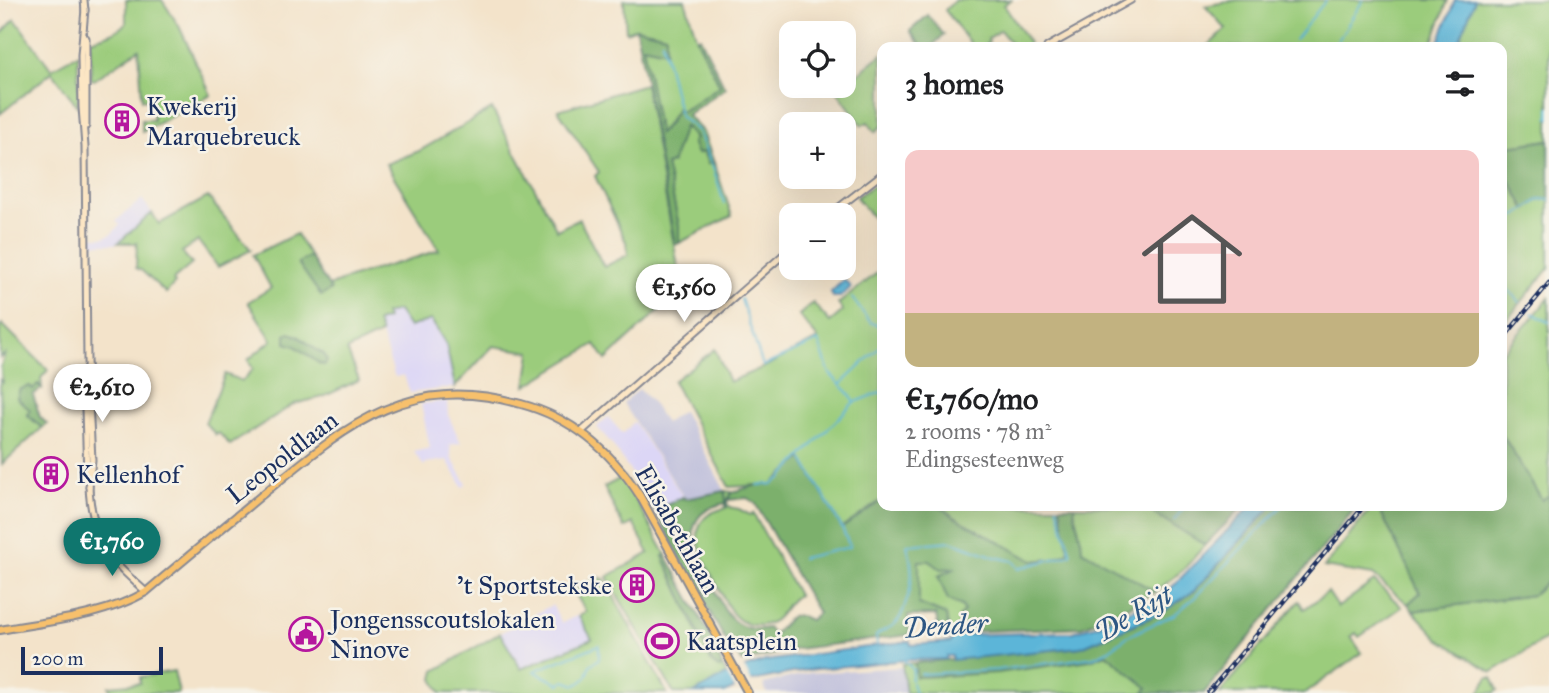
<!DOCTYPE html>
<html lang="en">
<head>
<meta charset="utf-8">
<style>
  body { margin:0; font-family:"IM FELL Great Primer",serif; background:#f6f6f6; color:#202124; height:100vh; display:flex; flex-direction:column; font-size:26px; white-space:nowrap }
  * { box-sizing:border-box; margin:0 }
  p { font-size:23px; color:#757577 }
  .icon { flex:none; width:38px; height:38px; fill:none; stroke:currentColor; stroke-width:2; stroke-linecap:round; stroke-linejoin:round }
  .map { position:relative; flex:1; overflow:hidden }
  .side { position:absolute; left:877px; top:42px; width:630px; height:469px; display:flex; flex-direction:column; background:#fff; border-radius:14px; box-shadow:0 7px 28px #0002 }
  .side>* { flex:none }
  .buttons { position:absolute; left:779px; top:21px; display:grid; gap:14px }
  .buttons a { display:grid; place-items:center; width:77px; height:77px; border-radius:14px; background:#fff; box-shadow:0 7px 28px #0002; font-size:35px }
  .scale { position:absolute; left:21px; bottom:18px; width:142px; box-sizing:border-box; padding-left:7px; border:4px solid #1b2f5e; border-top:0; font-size:19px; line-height:24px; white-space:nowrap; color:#1b2f5e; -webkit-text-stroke:5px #f7f3e8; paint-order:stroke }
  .price { position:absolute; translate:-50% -60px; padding:0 16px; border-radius:24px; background:#fff; color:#222; font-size:23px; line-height:46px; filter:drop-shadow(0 2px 4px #0008) }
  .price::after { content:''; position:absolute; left:50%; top:42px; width:21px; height:16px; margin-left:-10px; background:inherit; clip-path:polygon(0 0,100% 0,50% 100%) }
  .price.selected { background:#0f766e; color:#fff }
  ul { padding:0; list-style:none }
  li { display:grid; align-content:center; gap:14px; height:371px; padding:0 28px }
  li+li { border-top:2px solid #e0e0e0 }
  li span { display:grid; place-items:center; height:217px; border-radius:14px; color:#555 }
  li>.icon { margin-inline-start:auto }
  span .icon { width:126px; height:126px; fill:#fffc; stroke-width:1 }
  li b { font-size:30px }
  h2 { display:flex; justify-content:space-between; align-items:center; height:84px; padding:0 28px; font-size:30px }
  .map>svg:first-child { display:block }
  .built { fill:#dcd6f6 }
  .industrial { fill:#c2c2dc }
  .green { fill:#9bcc7c; stroke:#5b7e6d; stroke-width:2 }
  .forest { fill:#7cb06c; stroke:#4c7065; stroke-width:2 }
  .water { fill:#5bb5d8; stroke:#3b729b; stroke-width:2 }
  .pier { fill:#f3e3ca }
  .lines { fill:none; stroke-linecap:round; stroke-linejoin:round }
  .stream { stroke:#5bb5d8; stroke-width:2 }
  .secondary-casing { stroke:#878994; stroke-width:9 }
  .primary-casing { stroke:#878994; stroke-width:10 }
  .secondary { stroke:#fce6c4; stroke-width:5 }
  .primary { stroke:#f7c06c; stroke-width:6 }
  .rail-casing { stroke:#1b2f5e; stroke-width:4.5 }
  .rail { stroke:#f7f3e8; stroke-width:2; stroke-dasharray:5; stroke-linecap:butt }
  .labels { text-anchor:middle; stroke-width:5; stroke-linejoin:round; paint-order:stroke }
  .poi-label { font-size:26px; fill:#1b2f5e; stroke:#f7f3e8; text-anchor:start }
  .street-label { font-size:26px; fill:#1b2f5e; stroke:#f7f3e8 }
  .water-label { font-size:28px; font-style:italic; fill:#2e5783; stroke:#f7f3e8 }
</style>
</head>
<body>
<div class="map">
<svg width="1549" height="693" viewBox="0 0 1549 693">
  <rect width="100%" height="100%" fill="#f7f3e8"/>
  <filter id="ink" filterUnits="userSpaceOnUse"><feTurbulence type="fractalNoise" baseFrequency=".0143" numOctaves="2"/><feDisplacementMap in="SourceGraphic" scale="14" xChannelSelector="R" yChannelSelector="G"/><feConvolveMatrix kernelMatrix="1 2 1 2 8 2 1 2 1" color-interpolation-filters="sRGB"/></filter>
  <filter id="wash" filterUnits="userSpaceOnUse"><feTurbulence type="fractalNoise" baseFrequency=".00686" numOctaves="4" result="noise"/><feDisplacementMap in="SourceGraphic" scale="28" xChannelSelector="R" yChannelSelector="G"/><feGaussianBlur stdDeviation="1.57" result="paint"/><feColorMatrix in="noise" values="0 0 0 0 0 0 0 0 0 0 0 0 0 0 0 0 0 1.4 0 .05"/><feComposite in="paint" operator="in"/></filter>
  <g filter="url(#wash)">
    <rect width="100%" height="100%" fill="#f3e3ca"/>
    <g class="built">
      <path d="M142 199 152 213 117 244H90V237H104L110 235 120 225 116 221Z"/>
      <path d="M398 311 430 320 446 344 455 387 410 393 404 375 395 377 377 322 386 319 385 315Z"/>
      <path d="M447 401 448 415 461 443 450 445 452 459 467 484 463 487 447 460 426 463 424 466 414 452 430 448 421 404Z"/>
      <path d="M608 417 623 434 634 422 683 497 659 508 651 494 647 496 612 444 597 427Z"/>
      <path d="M552 605 562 623 578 615 592 639 521 669 500 633Z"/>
    </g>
    <g class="industrial">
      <path d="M639 389 652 402 665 423 683 411 725 491 685 499 623 403Z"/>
      <path d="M904 667 906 693H767L763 684 809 673Z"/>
    </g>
    <g class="green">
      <path d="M126 0H162L179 26 211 95 142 132V120H153V100L142 99 139 49 94 80 91 79 90 40 112 33 126 24Z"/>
      <path d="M624 0H685L697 39 720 86 682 111 677 109 659 135 643 46 666 51V35L636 28 626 32Z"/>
      <path d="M955 0H1011L1004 5 1029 43 1026 47H1014L1000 30 988 39 989 42 982 47H973L945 10Z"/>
      <path d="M1237 0H1448L1431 47H1207L1226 29 1205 6Z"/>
      <path d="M1475 0H1549V140L1502 147V47H1457Z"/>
      <path d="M15 19 51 69 78 54V107L52 72 0 114V35Z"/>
      <path d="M882 54V126L875 132 868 122 862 125 837 91Z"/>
      <path d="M645 84 682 289 606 360 595 344 526 386 531 352 493 346 455 387 446 344 431 320 409 327 398 311 385 314 387 319 377 322 381 334 347 350 359 380 323 397 294 404 230 445 219 433 216 435 205 423 225 374 242 381 253 369 248 360 272 340 248 302 271 288 253 255 296 234 310 256 299 263 330 290 329 286C364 271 402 263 439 250L386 164 419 151 492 109 557 230 579 219 604 267 628 255 627 244 595 176 599 172 558 110Z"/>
      <path d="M684 126C695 138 703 148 708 164L714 163 732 216 679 243V226L666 165 672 163Z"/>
      <path d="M1502 166 1526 209 1540 199 1549 200V268L1502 326Z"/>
      <path d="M882 180V229L856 197Z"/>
      <path d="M208 197 251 250 218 267 198 241 182 252 192 264 173 280 175 283 166 293 141 270 136 268 137 243H118L152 213 159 224Z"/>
      <path d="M882 269V500L842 528 802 458 772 484 729 487 673 381 715 349 729 382 764 367 818 339 799 315 813 303 830 322 843 311 838 304Z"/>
      <path d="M1549 298V495L1542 501 1502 434V353Z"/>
      <path d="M2 324 48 370 41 378 42 388 38 384 33 389H20L18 396 31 411 27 415 42 428 2 464 0 380 2 382 1 367 5 354 0 358V327Z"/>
      <path d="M623 477 666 555 663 556 712 663 719 668 722 666 727 675 694 693H674L607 577 649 553 633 523 624 528 604 487Z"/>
      <path d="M725 491 732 492 727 502 728 507 739 509 750 515 753 513 798 595C783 603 783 622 762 625 753 626 744 624 737 618 728 611 723 595 717 585 703 559 678 518 726 508Z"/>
      <path d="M940 506H1060L1069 553 1053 559 1033 561 951 515Z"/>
      <path d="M1074 506H1142L1205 545 1184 569 1156 592 1081 550C1083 535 1074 521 1074 506Z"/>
      <path d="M1373 506H1378L1420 593 1408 604 1373 575 1324 567Z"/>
      <path d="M918 561H929L941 569 958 567 948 600 962 606 964 611 959 617 960 632 949 633 946 615 919 604Z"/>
      <path d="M597 577 604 579 667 693H441L433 679 435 671 500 633 521 669 592 639 579 616 586 612 574 591Z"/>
      <path d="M1549 579V637L1492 672 1439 639 1413 611 1533 595Z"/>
      <path d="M1374 581 1402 607 1359 637 1356 633 1351 637 1362 653 1305 693H1220L1299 601 1304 609 1328 592 1338 607Z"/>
      <path d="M1106 654 1149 688 1143 693H906L902 664 915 663 916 677C981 675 1043 668 1106 654Z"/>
      <path d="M174 671 179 693H107L111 692 109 686 140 683V677Z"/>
      <path d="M1488 677H1492L1498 690 1494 693H1479Z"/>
    </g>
    <g class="forest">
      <path d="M928 15 944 35 931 47H922L910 31Z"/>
      <path d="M636 28 666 35V51L643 46 659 134 669 123 677 108 682 111 720 86 697 39 700 37 725 88 687 115 703 132 714 163 708 164 704 152 697 154 692 142 696 138 684 126 672 163 666 165 679 226V243L675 245Z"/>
      <path d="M1549 140V200L1540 199 1526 210 1502 166V147Z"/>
      <path d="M310 256 331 290 321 296 298 263Z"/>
      <path d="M289 333C304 336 310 348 324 354L327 361 325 365 320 364 295 346 286 343V335Z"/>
      <path d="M38 384 42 388 33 395 40 417 47 424 42 428 27 414 30 410 17 398 20 389 30 386 33 389Z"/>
      <path d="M1502 434 1542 500 1549 495V579L1533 595 1413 611 1408 604 1420 593 1378 506H1502Z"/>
      <path d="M802 458 842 528 882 500V506H940L951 515 1033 561 1053 559 1069 552 1060 506H1074C1074 521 1082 535 1082 550L1156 592 1111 616 1081 627 960 632 959 617 964 611 962 606 948 600 938 576 956 568 941 569 929 561H919V604L946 615 949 633H939L936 615 908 616 910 635 797 649 742 662 735 650 724 638 647 496 651 494 660 508 683 497 685 499 725 491 726 503C673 514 697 557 713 586 719 598 725 616 737 623 747 630 757 630 768 628L774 634 791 616H801L810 620 818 613 755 503 747 498 728 500 732 492 757 485 772 484Z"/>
      <path d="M1142 506H1243L1205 545Z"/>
      <path d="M1272 506H1357L1204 693H1143L1148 688 1106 654 1090 660 997 673 916 677 915 663 1081 647 1161 613 1194 591Z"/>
      <path d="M666 555 714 643 722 666 719 668 712 663 663 556Z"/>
    </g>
    <g class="water">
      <path d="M1455 0H1475L1457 47H1437Z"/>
      <path d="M844 280 851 287 840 297H833L831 292Z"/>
      <path d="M1251 506H1272L1194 591 1161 613 1081 647 952 660V656H947L946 659 907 660 807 670 752 681 724 693H694L730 673 765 661 910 641 911 645 951 642 952 637 957 635 1073 632 1098 625 1149 602 1170 589Z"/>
    </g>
    <path class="pier" d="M742 664 753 684 736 691 725 671Z"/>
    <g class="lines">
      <g class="stream">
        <path d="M1295 40 1326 0"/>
        <path d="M662 41 680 116 698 131 714 170 724 203"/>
        <path d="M1334 47 1363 0"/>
        <path d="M1549 107V118"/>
        <path d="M1502 220 1518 215 1540 199 1549 200"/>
        <path d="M1502 284 1520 302"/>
        <path d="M852 298 870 322 882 327"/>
        <path d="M741 299 763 366 818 341 830 374 849 393 855 403"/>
        <path d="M1532 313 1549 322"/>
        <path d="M840 385 882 345"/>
        <path d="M757 485 772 484 781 478 853 403 882 392"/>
        <path d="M1174 520 1185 506"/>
        <path d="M802 558 850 547 842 528 803 459"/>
        <path d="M599 645V659L590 665C588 676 586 680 576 685L565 681 559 684 534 671Z"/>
        <path d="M877 645 876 636C882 630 889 629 895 624 900 619 903 612 905 605 914 584 913 567 907 545L951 541 995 557 1013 561 1019 569C1036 562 1054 560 1071 554L1057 506"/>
        <path d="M904 660 913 670 911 680"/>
        <path d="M921 674 997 670 1094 657 1109 650 1128 636 1175 614 1192 600 1282 506"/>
        <path d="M912 683 915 693"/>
      </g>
    </g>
  </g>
  <g filter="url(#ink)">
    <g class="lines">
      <g class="secondary-casing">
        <g id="secondary">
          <path d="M84 0 85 11"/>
          <path d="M85 9 81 55 82 107 85 147 87 361 92 460 89 487"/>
          <path d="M86 38V126"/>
          <path d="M1047 47 1131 0"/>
          <path d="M829 215 882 174"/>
          <path d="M86 368 84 376 87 476"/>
          <path d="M581 432 791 248"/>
          <path d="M89 486C90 515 99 542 117 564 126 575 137 583 146 592"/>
        </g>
      </g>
      <g class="primary-casing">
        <path id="primary" d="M0 630C49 621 102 617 146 592 186 558 227 524 268 490 350 423 409 373 521 404 573 418 611 451 640 496L748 693"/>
      </g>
      <use href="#secondary" class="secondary"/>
      <use href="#primary" class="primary"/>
      <g class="rail-casing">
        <g id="rail">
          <path d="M1502 340 1549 283"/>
          <path d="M1208 693 1364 506"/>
        </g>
      </g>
      <use href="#rail" class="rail"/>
    </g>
  </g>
  <defs>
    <g id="building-ring" transform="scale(1.75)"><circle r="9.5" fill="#f7f3e8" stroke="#b5179e" stroke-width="1.5"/><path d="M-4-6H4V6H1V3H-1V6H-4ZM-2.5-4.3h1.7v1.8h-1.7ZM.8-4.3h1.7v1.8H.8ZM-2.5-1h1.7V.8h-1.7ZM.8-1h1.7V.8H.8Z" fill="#b5179e"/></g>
    <g id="civic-ring" transform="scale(1.75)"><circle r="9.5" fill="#f7f3e8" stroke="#b5179e" stroke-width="1.5"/><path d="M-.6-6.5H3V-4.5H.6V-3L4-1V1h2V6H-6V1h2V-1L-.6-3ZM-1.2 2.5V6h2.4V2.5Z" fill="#b5179e"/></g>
    <g id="stadium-ring" transform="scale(1.75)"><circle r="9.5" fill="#f7f3e8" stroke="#b5179e" stroke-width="1.5"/><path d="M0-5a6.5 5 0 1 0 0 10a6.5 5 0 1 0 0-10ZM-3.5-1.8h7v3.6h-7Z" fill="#b5179e"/></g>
  </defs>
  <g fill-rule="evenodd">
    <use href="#building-ring" x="122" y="121"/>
    <use href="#building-ring" x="51" y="474"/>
    <use href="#building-ring" x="637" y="585"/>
    <use href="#civic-ring" x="306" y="634"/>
    <use href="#stadium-ring" x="662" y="641"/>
  </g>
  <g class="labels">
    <g class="poi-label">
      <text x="146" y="115">Kwekerij<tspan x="146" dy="30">Marquebreuck</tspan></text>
      <text x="76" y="483">Kellenhof</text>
      <text x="612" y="594" text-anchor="end">'t Sportstekske</text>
      <text x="330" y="628">Jongensscoutslokalen<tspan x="330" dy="30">Ninove</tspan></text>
      <text x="686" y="650">Kaatsplein</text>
    </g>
    <g class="street-label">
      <text transform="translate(282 457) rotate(-38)" y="9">Leopoldlaan</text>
      <text transform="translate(678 529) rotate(60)" y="9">Elisabethlaan</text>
    </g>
    <g class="water-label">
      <text transform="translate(1133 613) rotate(-30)" y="10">De Rijt</text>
      <text transform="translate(945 625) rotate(-4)" y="10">Dender</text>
    </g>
  </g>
</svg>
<div class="buttons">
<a><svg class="icon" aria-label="locate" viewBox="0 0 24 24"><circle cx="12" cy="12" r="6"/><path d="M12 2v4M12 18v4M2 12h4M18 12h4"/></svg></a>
<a>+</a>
<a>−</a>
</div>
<div class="scale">200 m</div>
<b class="price" style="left:684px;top:324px">€1,560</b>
<b class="price" style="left:102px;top:424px">€2,610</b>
<b class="price selected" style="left:112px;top:578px">€1,760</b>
<section class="side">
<h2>3 homes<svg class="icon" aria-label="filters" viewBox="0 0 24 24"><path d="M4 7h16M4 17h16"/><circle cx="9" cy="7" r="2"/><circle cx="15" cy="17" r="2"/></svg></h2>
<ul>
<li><span style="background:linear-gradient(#f6c9c9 75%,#c2b280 0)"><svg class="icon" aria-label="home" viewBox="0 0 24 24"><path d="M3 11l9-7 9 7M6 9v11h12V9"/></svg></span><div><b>€1,760/mo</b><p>2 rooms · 78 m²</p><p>Edingsesteenweg</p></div></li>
</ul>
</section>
</div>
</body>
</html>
